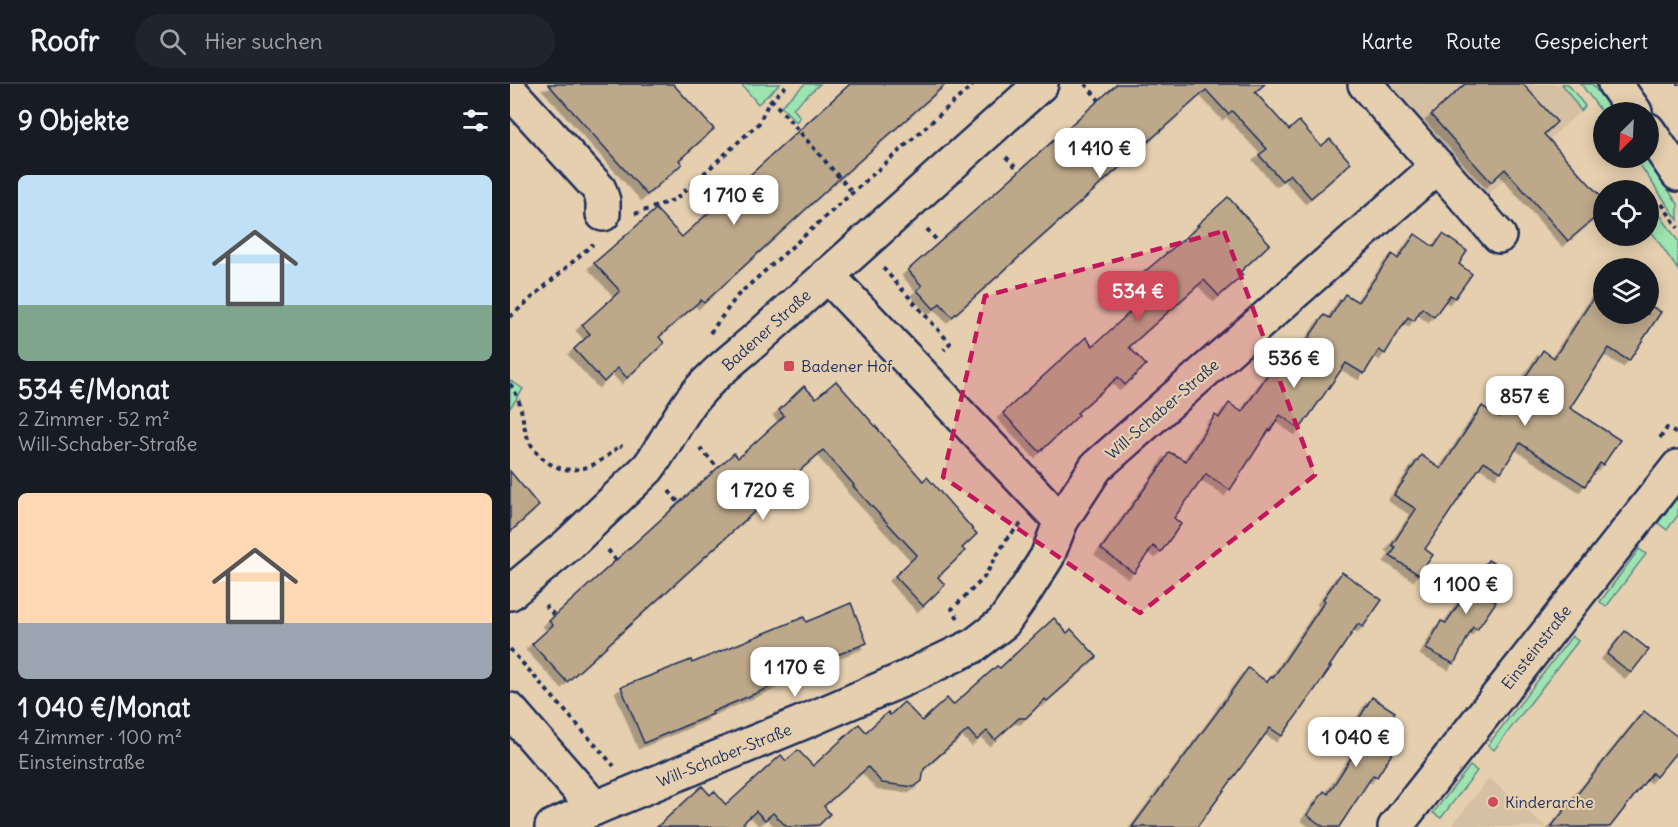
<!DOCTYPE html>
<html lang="de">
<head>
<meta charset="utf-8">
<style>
  body { margin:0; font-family:Delius,sans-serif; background:#20242c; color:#f1f3f6; height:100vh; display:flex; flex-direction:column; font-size:22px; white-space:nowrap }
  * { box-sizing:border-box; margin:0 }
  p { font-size:20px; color:#9ea1a6 }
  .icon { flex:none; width:33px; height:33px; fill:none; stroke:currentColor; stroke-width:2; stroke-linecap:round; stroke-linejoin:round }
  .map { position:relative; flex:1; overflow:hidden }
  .details { display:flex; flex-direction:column; background:#171b24; width:510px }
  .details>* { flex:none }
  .needle { width:39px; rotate:204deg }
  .controls { position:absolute; left:1083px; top:18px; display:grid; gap:12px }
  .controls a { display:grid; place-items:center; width:66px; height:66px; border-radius:50%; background:#171b24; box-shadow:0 3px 15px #0003; font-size:30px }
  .price { position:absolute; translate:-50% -51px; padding:0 14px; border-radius:12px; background:#fff; color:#222; font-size:20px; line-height:39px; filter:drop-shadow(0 2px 3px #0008) }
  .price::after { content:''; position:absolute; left:50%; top:36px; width:18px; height:14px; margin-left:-9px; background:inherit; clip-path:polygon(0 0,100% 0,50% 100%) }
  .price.selected { background:#d1495b; color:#fff }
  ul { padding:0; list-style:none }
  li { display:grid; align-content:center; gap:12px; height:318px; padding:0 18px }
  li span { display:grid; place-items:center; height:186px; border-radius:9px; color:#555 }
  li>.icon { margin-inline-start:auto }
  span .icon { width:108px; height:108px; fill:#fffc; stroke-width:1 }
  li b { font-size:26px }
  h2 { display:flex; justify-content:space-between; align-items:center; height:72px; padding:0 18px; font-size:26px }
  header { display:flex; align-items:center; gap:36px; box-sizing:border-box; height:84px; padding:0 30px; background:#171b24; border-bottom:2px solid #363941 }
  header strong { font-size:28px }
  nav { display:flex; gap:33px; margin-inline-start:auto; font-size:21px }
  .search { width:420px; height:54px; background:#20242c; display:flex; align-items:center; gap:15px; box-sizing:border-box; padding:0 21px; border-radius:33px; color:#9ea1a6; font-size:22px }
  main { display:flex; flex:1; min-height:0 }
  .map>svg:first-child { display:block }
  .built { fill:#d6c0a3 }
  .green { fill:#9ee4b0; stroke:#5c8a87; stroke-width:1.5 }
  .building { fill:#bda88a; stroke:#1b2f5e; stroke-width:1.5; filter:url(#shadow) }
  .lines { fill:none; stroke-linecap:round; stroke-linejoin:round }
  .minor-casing { stroke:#1b2f5e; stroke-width:38 }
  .path { stroke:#1b2f5e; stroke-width:4; stroke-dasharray:4.5 4.5; stroke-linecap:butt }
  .minor { stroke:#e6cfaf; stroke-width:33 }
  .marked { fill:#c2185b; fill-opacity:0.2; stroke:#c2185b; stroke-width:4.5; stroke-dasharray:12 8; stroke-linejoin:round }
  .poi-dot { fill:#d1495b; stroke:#e6cfaf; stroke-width:2 }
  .labels { text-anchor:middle; stroke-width:4.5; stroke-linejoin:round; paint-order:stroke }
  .street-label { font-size:16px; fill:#1b2f5e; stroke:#e6cfaf }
  .poi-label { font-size:16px; fill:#1b2f5e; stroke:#e6cfaf; text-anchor:start }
</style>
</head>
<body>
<header>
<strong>Roofr</strong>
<div class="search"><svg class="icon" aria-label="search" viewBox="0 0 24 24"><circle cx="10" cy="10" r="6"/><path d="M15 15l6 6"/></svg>Hier suchen</div>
<nav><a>Karte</a><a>Route</a><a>Gespeichert</a></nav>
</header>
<main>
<section class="details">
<h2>9 Objekte<svg class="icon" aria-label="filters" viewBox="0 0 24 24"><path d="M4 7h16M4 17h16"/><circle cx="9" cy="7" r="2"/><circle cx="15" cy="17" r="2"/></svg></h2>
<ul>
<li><span style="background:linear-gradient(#bfe0f5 70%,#7fa58c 0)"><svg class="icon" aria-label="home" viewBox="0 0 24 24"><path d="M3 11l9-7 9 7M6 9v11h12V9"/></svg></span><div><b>534 €/Monat</b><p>2 Zimmer · 52 m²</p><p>Will-Schaber-Straße</p></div></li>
<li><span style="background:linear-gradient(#ffd9b3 70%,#9aa5b1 0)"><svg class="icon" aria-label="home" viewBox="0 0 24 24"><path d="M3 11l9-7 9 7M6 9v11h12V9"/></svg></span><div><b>1 040 €/Monat</b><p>4 Zimmer · 100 m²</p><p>Einsteinstraße</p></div></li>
</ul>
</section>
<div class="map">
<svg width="1168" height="743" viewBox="0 0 1168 743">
  <defs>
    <filter id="shadow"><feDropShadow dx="-5.5" dy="5.5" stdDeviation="0" flood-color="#0004"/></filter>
  </defs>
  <rect width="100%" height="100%" fill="#e6cfaf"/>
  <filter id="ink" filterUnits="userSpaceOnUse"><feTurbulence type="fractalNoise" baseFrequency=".0167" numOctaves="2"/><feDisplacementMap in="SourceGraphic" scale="12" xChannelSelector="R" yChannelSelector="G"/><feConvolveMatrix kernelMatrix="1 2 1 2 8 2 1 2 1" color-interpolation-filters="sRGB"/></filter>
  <g filter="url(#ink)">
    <g class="built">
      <path d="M877 0H1051L1071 27 976 112Z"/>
      <path d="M979 694 1036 743H941Z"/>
    </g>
    <g class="green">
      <path d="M231 0H270L248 20Z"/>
      <path d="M295 0H310L283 24 290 33 286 38 271 22Z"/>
      <path d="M1052 0H1058L1075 22 1071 27Z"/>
      <path d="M1071 0H1082L1103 28H1094L1093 30Z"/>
      <path d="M1125 74H1136L1168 120V136Z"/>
      <path d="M1144 122 1168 157V186L1139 144V126Z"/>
      <path d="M0 296 13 305 0 324Z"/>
      <path d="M1168 413V431L1157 446 1148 439Z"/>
      <path d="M1129 465 1136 470 1096 523 1090 518Z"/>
      <path d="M1062 552 1068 557 984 666 978 661Z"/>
      <path d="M960 682 967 687 931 734 923 729Z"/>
    </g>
    <g class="building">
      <path d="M38 0H163L204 45 169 76 172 80 137 111Z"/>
      <path d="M340 0H436L320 103 194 219 191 216 149 253 154 259 117 294 108 284 94 298 64 265 80 250 72 241 110 207 84 179 146 125 172 153Z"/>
      <path d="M607 0H755L745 8 779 46 789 37 811 62 820 55 841 79 801 114 780 90 772 97 749 71 757 65 722 27 718 30 696 6 442 233 430 219 424 225 407 206 412 202 398 186Z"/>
      <path d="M955 0H1013L1047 38 1034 50 1094 116V126L1058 157 995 85 981 98 921 31Z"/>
      <path d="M718 113 760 160 730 188 733 191 709 212 694 196 619 263 636 281 615 301 608 293 567 329 569 331 530 368 493 329 576 253 583 262 628 221 614 205 689 142 687 141Z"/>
      <path d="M905 150 924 163 933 150 957 167 949 180 962 190 945 214 940 211 924 233 912 224 904 237 898 233 875 270 869 266 854 290 836 279 790 345 770 331 760 347 759 346 720 406 696 390 664 434 671 440 651 468 643 462 624 489 591 465 653 379 659 368 676 377 705 331 709 334 719 319 732 328 772 270 783 277 814 231 820 234 835 210 848 218 882 170 888 175Z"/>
      <path d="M1094 198V230H1138V220L1151 228 1119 277 1099 264 1060 324 1110 356 1093 381 1090 379 1075 402 1010 359 991 388 974 377 915 465 923 471 909 491 880 472 886 464 882 461 906 425 884 411 911 371 931 385 972 322 989 333 1033 266 1044 274Z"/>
      <path d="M326 297 413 397 417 393 467 450 452 464 455 467 428 493 435 501 413 522 385 492 407 471 343 402 344 401 313 366 287 389 284 386 286 390 57 598 22 560 43 541 39 537 224 369 228 374 274 332 269 326 294 302 306 314Z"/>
      <path d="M0 387 29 422 0 448Z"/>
      <path d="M978 476 993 485 979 513 986 518 967 546 963 543 944 580 916 565 931 537 936 539Z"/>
      <path d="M832 488 872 516 853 543 848 540 819 583H821L772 652 760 644 687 743H622L714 619H713L738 584 757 598 761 593 763 594 815 517 813 515Z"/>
      <path d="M341 519 357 559 287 587 289 591 202 628 203 630 134 659 111 603 181 576 182 579 294 533 296 538Z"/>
      <path d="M544 534 557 549 561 545 587 573 537 617 535 615 516 634H509L485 656 477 647 467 656 458 646 414 685 412 697 404 703 372 699 358 683 314 722 320 730 309 741 277 743 263 729 255 736 246 727 233 739 237 743H147L192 702 200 711 204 707 216 721 271 671 276 677 288 666 303 682 349 640 356 648 378 628 380 631 394 618 412 637 437 614 443 621 487 582 490 584Z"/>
      <path d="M1115 547 1139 566 1121 589 1097 570Z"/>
      <path d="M862 613 885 628 867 657 883 668 867 693 863 691 829 743H814L797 731 814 707 818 710 856 651 844 643Z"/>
      <path d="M1134 627 1168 653V666L1146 693 1142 689 1100 743H1041Z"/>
    </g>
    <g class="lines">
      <g class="minor-casing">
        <g id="minor">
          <path d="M855 0 989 152"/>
          <path d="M1105 0 1125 28"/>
          <path d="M0 7 89 105 93 117V130"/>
          <path d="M1138 46 1168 90"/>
          <path d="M317 191 551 437"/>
          <path d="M0 509 59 460 138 384C154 363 165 338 181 317 200 292 226 273 250 252L531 0"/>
          <path d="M0 626 85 724"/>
          <path d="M42 743 85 724 294 638 394 595 463 562 493 539 516 506 537 473 551 437 586 383 928 82"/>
          <path d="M885 743 1168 383"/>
        </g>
      </g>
      <g class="path">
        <path d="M575 0 589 16"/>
        <path d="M1168 0V1"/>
        <path d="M261 15 343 109"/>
        <path d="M496 73 508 85"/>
        <path d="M1152 120 1168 144"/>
        <path d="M125 130 166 115 249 39 259 18 278 0"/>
        <path d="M417 145 429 159"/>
        <path d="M373 184 440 259 434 266"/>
        <path d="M0 233 83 160"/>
        <path d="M200 249 228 211 464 0"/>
        <path d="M0 300C12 316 11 331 16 349 19 360 26 369 34 376 61 396 89 382 110 361L112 363"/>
        <path d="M1150 354 1157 344 1167 350"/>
        <path d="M190 364 208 384"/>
        <path d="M159 407 169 419"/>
        <path d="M98 466 106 476"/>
        <path d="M35 521 45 532"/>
        <path d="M448 534 442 525 473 495 498 453 511 440"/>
        <path d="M0 565 104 682"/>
      </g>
      <use href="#minor" class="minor"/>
    </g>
  </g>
  <path class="marked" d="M714 147 805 391 630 529 433 393 475 212Z"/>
  <g class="poi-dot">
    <rect x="273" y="276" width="12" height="12" rx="3"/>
    <circle cx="983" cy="718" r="6"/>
  </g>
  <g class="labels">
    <g class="street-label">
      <text transform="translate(256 246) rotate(-42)" y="6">Badener Straße</text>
      <text transform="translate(652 325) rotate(-41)" y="6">Will-Schaber-Straße</text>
      <text transform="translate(1026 563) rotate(-52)" y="6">Einsteinstraße</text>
      <text transform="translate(214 671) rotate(-22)" y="6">Will-Schaber-Straße</text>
    </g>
    <g class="poi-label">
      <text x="291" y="288">Badener Hof</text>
      <text x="995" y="724">Kinderarche</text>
    </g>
  </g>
</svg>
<div class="controls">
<a><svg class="needle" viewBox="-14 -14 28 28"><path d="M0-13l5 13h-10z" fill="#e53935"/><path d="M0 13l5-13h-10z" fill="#9ea1a6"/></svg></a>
<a><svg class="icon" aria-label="locate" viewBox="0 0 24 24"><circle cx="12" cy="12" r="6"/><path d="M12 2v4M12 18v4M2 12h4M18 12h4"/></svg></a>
<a><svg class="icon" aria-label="layers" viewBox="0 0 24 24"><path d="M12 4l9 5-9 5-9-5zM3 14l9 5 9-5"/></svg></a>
</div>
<b class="price" style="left:590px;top:95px">1 410 €</b>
<b class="price" style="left:224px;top:142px">1 710 €</b>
<b class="price selected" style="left:628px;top:238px">534 €</b>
<b class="price" style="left:784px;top:305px">536 €</b>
<b class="price" style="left:1015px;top:343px">857 €</b>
<b class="price" style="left:253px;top:437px">1 720 €</b>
<b class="price" style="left:956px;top:531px">1 100 €</b>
<b class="price" style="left:285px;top:614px">1 170 €</b>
<b class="price" style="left:846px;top:684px">1 040 €</b>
</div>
</main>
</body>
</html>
